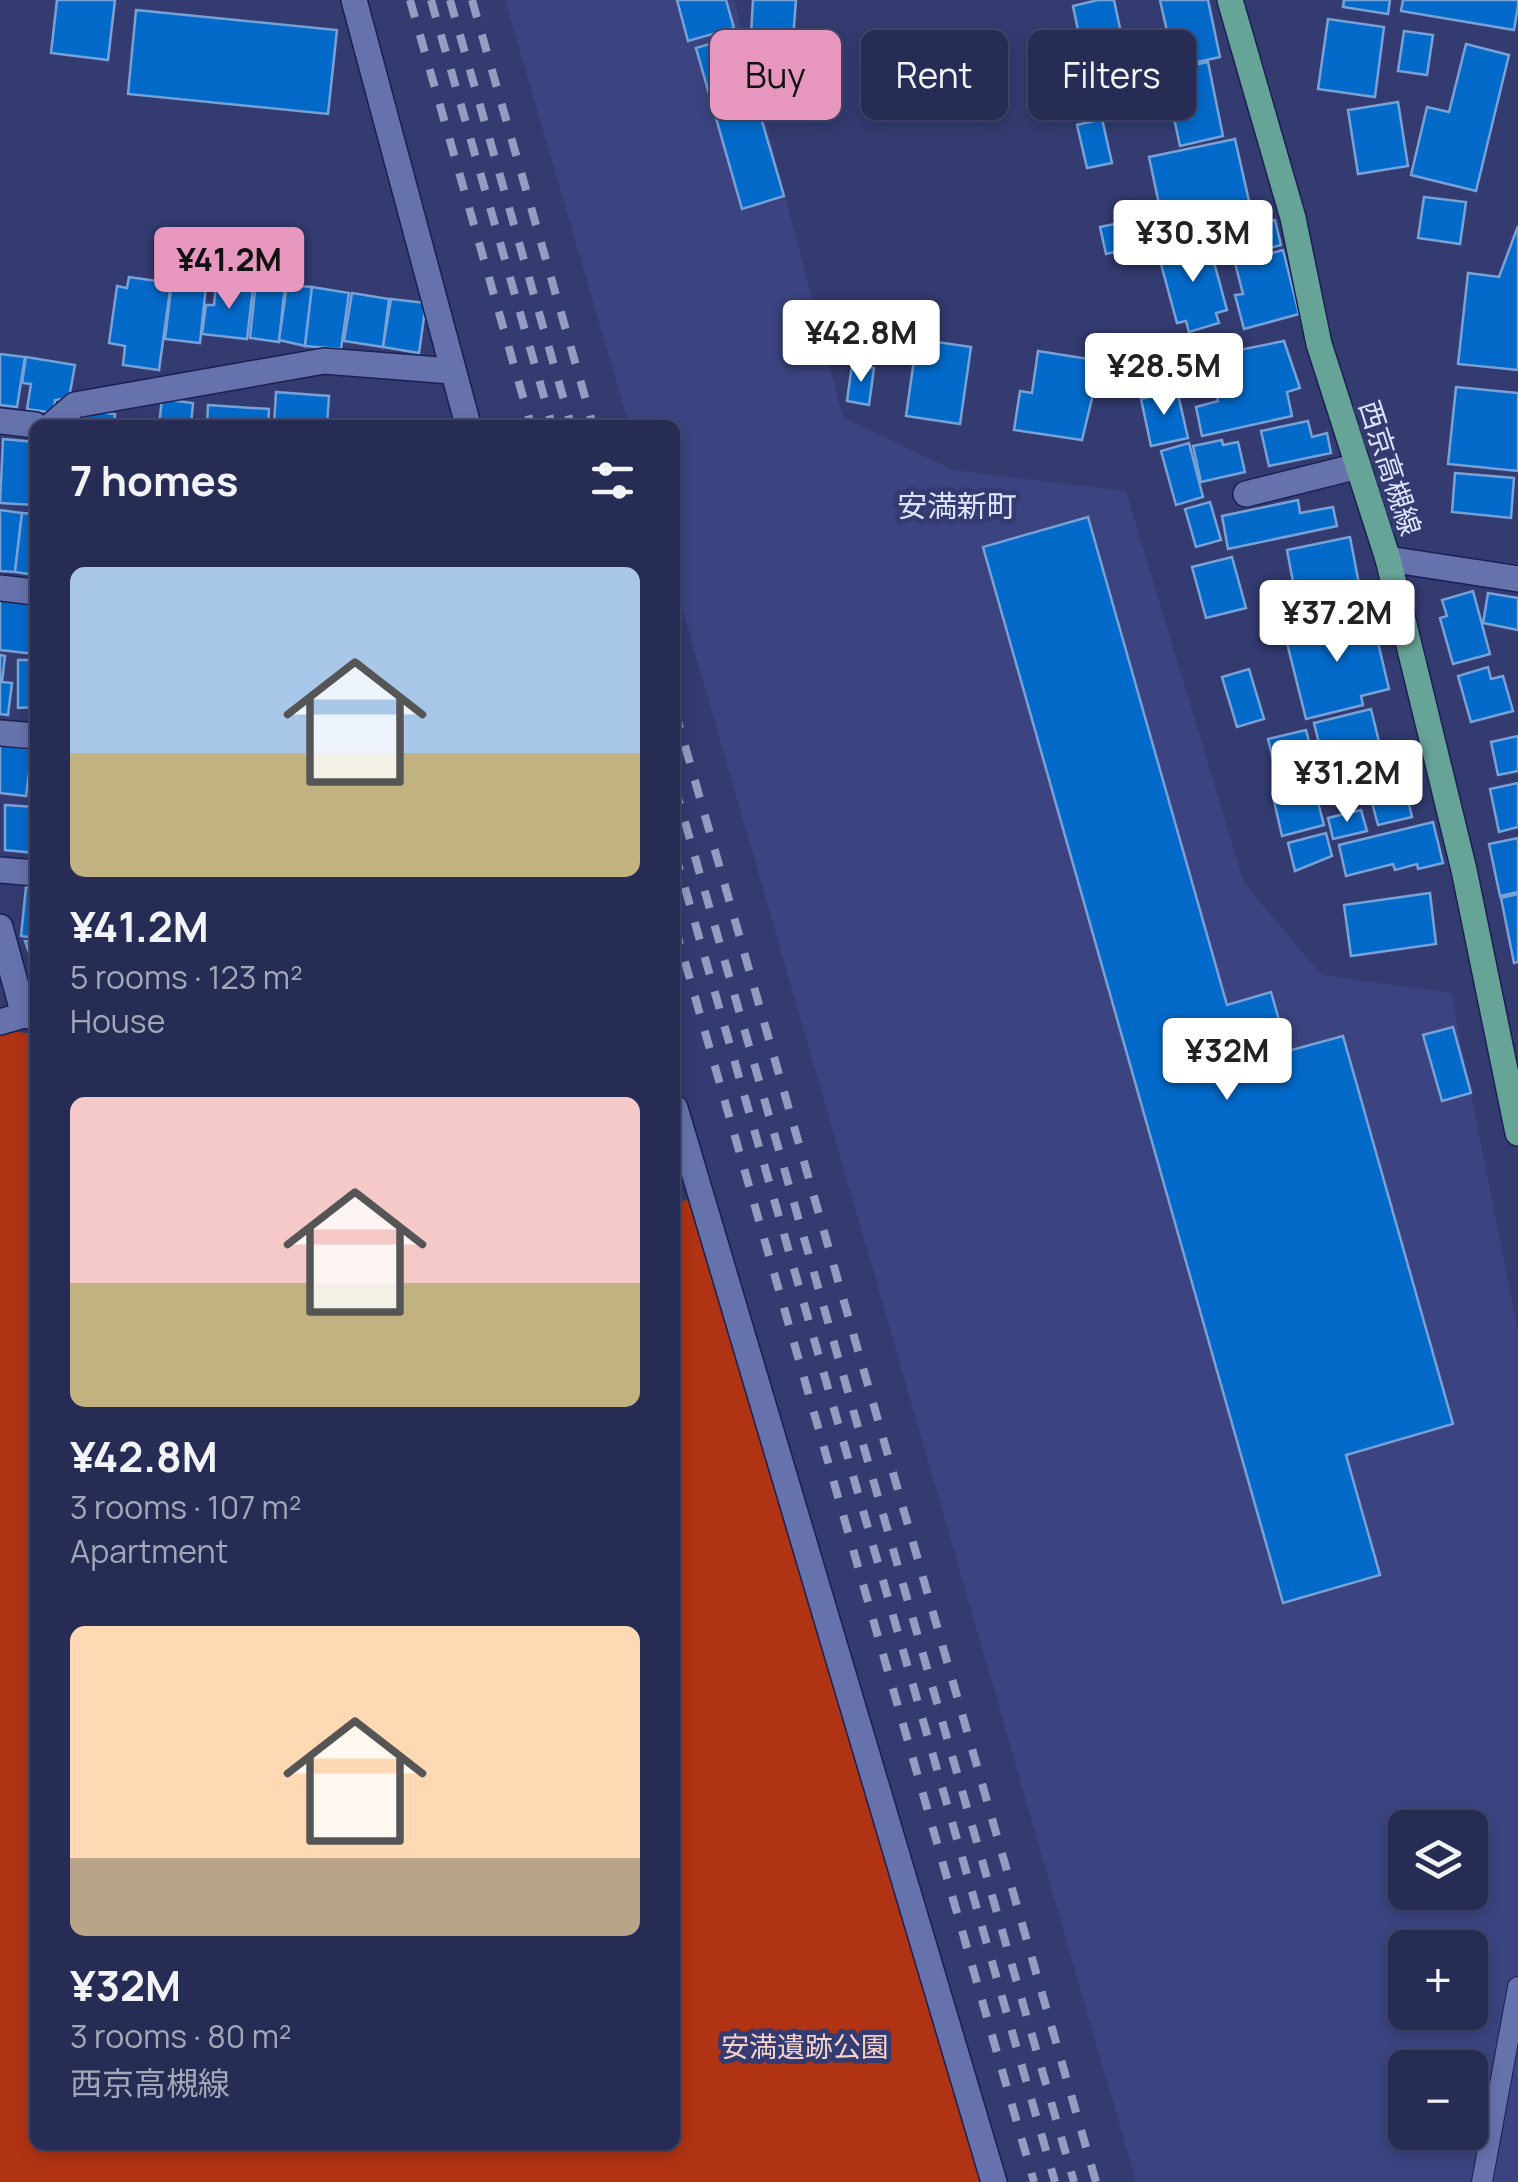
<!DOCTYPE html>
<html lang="en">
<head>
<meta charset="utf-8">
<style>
  body { margin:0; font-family:Manrope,"Noto Sans JP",sans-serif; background:#32385e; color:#f1f3f6; height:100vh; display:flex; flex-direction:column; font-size:38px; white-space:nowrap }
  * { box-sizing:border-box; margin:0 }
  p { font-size:32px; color:#a4a7b8 }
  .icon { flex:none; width:55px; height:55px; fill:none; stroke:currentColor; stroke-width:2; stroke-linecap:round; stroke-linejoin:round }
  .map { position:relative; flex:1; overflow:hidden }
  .panel { position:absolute; left:30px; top:420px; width:650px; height:1730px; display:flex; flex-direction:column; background:#262c54; border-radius:15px; box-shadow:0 5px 15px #0003,0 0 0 2px #42486b }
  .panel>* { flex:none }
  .guide { position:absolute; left:710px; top:30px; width:658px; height:90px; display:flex; gap:20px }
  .buttons { position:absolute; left:1388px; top:1810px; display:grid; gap:20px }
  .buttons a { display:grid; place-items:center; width:100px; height:100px; border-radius:15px; background:#262c54; box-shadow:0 5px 15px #0003,0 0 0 2px #42486b; font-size:50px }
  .price { position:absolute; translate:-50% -85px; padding:0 22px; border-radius:10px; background:#fff; color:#222; font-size:32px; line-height:65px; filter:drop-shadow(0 2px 5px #0008) }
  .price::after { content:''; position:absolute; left:50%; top:60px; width:30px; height:22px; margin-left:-15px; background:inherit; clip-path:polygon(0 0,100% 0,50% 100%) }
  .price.selected { background:#e797bd; color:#111 }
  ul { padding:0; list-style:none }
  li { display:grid; align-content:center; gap:20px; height:530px; padding:0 40px }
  li span { display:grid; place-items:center; height:310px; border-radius:15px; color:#555 }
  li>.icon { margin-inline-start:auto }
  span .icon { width:180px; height:180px; fill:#fffc; stroke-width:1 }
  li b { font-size:42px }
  h2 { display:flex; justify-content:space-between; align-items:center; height:120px; padding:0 40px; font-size:42px }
  .chip { padding:0 35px; border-radius:15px; background:#262c54; box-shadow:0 5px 15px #0003,0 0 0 2px #42486b; font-size:35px; line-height:90px }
  .chip.selected { background:#e797bd; color:#111 }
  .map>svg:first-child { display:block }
  .built { fill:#3b4480; fill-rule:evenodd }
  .green { fill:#b03314 }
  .building { fill:#036aca; stroke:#78a2d7; stroke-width:2.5 }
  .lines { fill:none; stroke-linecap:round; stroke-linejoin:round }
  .lane-casing { stroke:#1b2053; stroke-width:22 }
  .street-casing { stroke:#1b2053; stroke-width:28 }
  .primary-casing { stroke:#1b2053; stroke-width:28 }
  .lane { stroke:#6672ac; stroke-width:20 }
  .street { stroke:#6672ac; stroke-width:25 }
  .primary { stroke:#67a498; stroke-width:25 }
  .rail { stroke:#959bc1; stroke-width:8; stroke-dasharray:18 18; stroke-linecap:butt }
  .labels { text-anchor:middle; stroke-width:10; stroke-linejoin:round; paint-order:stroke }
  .street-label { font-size:28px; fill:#dee4fe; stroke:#333b70 }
  .park-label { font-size:28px; fill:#f4d2ca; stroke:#333b70 }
  .neighbourhood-label { font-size:30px; fill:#dee4fe; stroke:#333b70 }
</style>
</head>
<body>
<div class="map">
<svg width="1518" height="2182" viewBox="0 0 1518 2182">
  <rect width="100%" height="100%" fill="#333b70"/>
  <path class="built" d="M505 0H734L843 417 953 470 1126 491 1244 883 1322 975 1451 993 1518 1331V2182H1136L675 584V425H629ZM1405 1828H1470V1892H1405ZM1405 1948H1470V2012H1405ZM1405 2068H1470V2132H1405Z"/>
  <path class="green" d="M9 1031 35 1034V2145H675V1203L694 1198 981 2182H0V1036Z"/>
  <g class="building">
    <path d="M57 0H115L108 60 51 53Z"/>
    <path d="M677 0H726L734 28 688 41Z"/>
    <path d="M753 0H796L793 39 751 35Z"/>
    <path d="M1098 0H1114L1131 80 1090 89 1073 6Z"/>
    <path d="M1160 0H1208L1220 57 1175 67Z"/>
    <path d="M1344 0H1390L1388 14 1343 7Z"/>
    <path d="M1403 0H1518V6L1514 30 1401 11Z"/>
    <path d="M136 10 337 30 328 114 128 94Z"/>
    <path d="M1328 19 1384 27 1375 97 1318 89Z"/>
    <path d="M1404 31 1433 35 1427 75 1398 71Z"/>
    <path d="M737 36 784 196 742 209 696 48Z"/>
    <path d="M1466 44 1509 55 1476 191 1411 175 1427 107 1449 112Z"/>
    <path d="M1208 62 1223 136 1180 146 1164 71Z"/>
    <path d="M1398 102 1408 166 1358 174 1348 110Z"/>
    <path d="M1102 119 1112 163 1087 168 1077 125Z"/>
    <path d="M1235 139 1254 223 1167 242 1149 157Z"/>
    <path d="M1424 197 1466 202 1460 244 1418 238Z"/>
    <path d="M1153 216 1159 242 1106 254 1100 227Z"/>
    <path d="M1275 220 1281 245 1226 260 1219 234Z"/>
    <path d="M1518 226V370L1458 364 1468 273 1499 277Z"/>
    <path d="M1208 240 1227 310 1216 313 1219 323 1189 332 1186 321 1177 323 1158 253Z"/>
    <path d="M1283 250 1299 314 1244 329 1235 295 1243 294 1235 263Z"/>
    <path d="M173 272 207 276 200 343 165 339Z"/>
    <path d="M129 277 171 283 159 370 123 365 125 346 109 343 117 286 127 288Z"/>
    <path d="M256 281 285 285 279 342 250 338Z"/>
    <path d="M216 284 253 288 247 339 202 334 206 305H214Z"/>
    <path d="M287 285 312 287 305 346 279 340Z"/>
    <path d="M312 287 349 293 341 349 305 346Z"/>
    <path d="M352 293 389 299 383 347 344 341Z"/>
    <path d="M391 299 426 303 419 353 383 347Z"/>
    <path d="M917 339 971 347 960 424 906 416Z"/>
    <path d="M1284 341 1300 388 1287 392 1292 416 1202 436 1196 407 1218 401 1209 356Z"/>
    <path d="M1038 351 1101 361 1082 440 1014 430 1020 391 1032 393Z"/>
    <path d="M0 354 25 357 17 407 0 405Z"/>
    <path d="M26 357 75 365 69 398 55 400 54 413 27 409 31 384 22 383Z"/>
    <path d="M852 365 874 368 869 405 847 401Z"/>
    <path d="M1456 387 1518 393V471L1448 464Z"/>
    <path d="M1177 390 1188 438 1151 446 1141 399Z"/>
    <path d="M276 392 329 396 327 425H274Z"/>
    <path d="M162 399 193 403 191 425H159Z"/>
    <path d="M208 405 269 409 268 425H207Z"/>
    <path d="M85 410 115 414 114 425H83Z"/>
    <path d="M1308 421 1312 437 1327 433 1331 453 1269 466 1261 431Z"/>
    <path d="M3 439 35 442 33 505 0 503Z"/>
    <path d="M1222 440 1223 445 1238 442 1245 472 1201 482 1193 446Z"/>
    <path d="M1189 443 1203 497 1176 505 1161 451Z"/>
    <path d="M1455 473 1514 478 1511 518 1452 512Z"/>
    <path d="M1298 500 1300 513 1333 507 1337 526 1228 549 1222 516Z"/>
    <path d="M1210 502 1221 540 1196 547 1185 509Z"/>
    <path d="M0 510 22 513 15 572 0 571Z"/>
    <path d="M22 513 35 514V575L15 572Z"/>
    <path d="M1088 517 1227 1005 1271 992 1288 1051 1343 1036 1453 1424 1346 1455 1380 1575 1283 1603 983 547Z"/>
    <path d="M1350 537 1360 589 1297 603 1287 550Z"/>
    <path d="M1232 557 1246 608 1206 618 1192 567Z"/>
    <path d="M1473 591 1490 654 1453 664 1440 618 1447 616 1442 600Z"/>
    <path d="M1488 593 1518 598V630L1483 623Z"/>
    <path d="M0 597 35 601V654L0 650Z"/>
    <path d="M1371 613 1389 689 1361 696 1363 705 1306 719 1285 635Z"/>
    <path d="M0 655 5 656 2 682 12 683 8 715 0 714Z"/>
    <path d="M18 660H35V707L18 708Z"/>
    <path d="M1488 667 1491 679 1503 676 1513 711 1471 722 1458 676Z"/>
    <path d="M1249 669 1264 719 1237 727 1222 677Z"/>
    <path d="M1371 709 1383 758 1326 772 1314 723Z"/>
    <path d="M1306 730 1320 786 1282 796 1268 739Z"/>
    <path d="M1518 736V771L1498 775 1491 742Z"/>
    <path d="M0 745 32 749 26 796 0 793Z"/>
    <path d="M1404 783 1412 817 1378 825 1369 791Z"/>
    <path d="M1518 783V827L1499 832 1490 789Z"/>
    <path d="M1315 791 1324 825 1282 836 1274 801Z"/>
    <path d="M5 805 35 807V853L5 850Z"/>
    <path d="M1361 810 1367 831 1333 839 1328 818Z"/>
    <path d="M1433 822 1443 863 1418 869 1417 864 1395 870 1393 864 1346 876 1339 845Z"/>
    <path d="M1326 833 1332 856 1295 871 1288 843Z"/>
    <path d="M1518 838V892L1500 896 1489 844Z"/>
    <path d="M26 887 35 888V938L21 936Z"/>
    <path d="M1430 893 1436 944 1351 956 1344 905Z"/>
    <path d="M1518 894V962L1514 963 1501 898Z"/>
    <path d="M25 941 35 942V970Z"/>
    <path d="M1453 1027 1471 1093 1442 1101 1423 1035Z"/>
  </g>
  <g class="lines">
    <g class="lane-casing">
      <path id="lane" d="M1482 2182 1518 1987"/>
    </g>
    <g class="street-casing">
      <g id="street">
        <path d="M354 0 468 425"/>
        <path d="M0 421 35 425"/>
        <path d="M52 425 75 405 324 361 452 371"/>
        <path d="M1246 494 1358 466"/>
        <path d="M1388 559 1518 579"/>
        <path d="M0 588 35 592"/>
        <path d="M0 733 35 736"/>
        <path d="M0 870 35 873"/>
        <path d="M0 927 24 1015 35 1017"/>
        <path d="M0 1022 24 1015"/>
        <path d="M675 1108 994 2182"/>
      </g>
    </g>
    <g class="primary-casing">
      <path id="primary" d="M1230 0 1293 218 1319 344 1388 559 1464 870 1518 1133"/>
    </g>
    <use href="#lane" class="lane"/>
    <use href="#street" class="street"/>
    <use href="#primary" class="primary"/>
    <g class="rail">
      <path d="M410 0 531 425"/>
      <path d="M431 0 552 425"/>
      <path d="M450 0 571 425"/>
      <path d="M472 0 593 425"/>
      <path d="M675 711 1096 2182"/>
      <path d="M675 787 1074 2182"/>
      <path d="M675 853 1055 2182"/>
      <path d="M675 927 1034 2182"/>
    </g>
  </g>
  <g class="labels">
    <g class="street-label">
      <text transform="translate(1390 468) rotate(72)" y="10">西京高槻線</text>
    </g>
    <g class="park-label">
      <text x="805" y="2057">安満遺跡公園</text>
    </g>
    <g class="neighbourhood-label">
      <text x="957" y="517">安満新町</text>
    </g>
  </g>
</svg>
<div class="buttons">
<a><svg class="icon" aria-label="layers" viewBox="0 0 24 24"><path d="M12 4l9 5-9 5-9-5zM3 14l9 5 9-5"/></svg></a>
<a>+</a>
<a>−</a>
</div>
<b class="price" style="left:1193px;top:285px">¥30.3M</b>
<b class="price selected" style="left:229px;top:312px">¥41.2M</b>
<b class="price" style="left:861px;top:385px">¥42.8M</b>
<b class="price" style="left:1164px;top:418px">¥28.5M</b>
<b class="price" style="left:1337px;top:665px">¥37.2M</b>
<b class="price" style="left:1347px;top:825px">¥31.2M</b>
<b class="price" style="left:1227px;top:1103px">¥32M</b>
<div class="guide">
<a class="chip selected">Buy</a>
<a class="chip">Rent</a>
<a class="chip">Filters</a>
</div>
<section class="panel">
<h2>7 homes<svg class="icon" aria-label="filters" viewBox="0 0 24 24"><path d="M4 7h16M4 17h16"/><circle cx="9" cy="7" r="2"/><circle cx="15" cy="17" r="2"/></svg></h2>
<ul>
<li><span style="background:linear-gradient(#a9c7e8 60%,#c2b280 0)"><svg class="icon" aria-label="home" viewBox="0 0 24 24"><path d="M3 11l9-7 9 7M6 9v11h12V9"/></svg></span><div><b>¥41.2M</b><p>5 rooms · 123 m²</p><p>House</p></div></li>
<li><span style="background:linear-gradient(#f6c9c9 60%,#c2b280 0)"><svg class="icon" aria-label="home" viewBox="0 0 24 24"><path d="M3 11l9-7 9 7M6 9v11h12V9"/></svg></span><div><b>¥42.8M</b><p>3 rooms · 107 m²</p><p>Apartment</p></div></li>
<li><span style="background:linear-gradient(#ffd9b3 75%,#b9a48a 0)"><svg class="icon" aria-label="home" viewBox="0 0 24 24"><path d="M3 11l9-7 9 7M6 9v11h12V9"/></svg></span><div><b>¥32M</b><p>3 rooms · 80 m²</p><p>西京高槻線</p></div></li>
</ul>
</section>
</div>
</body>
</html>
